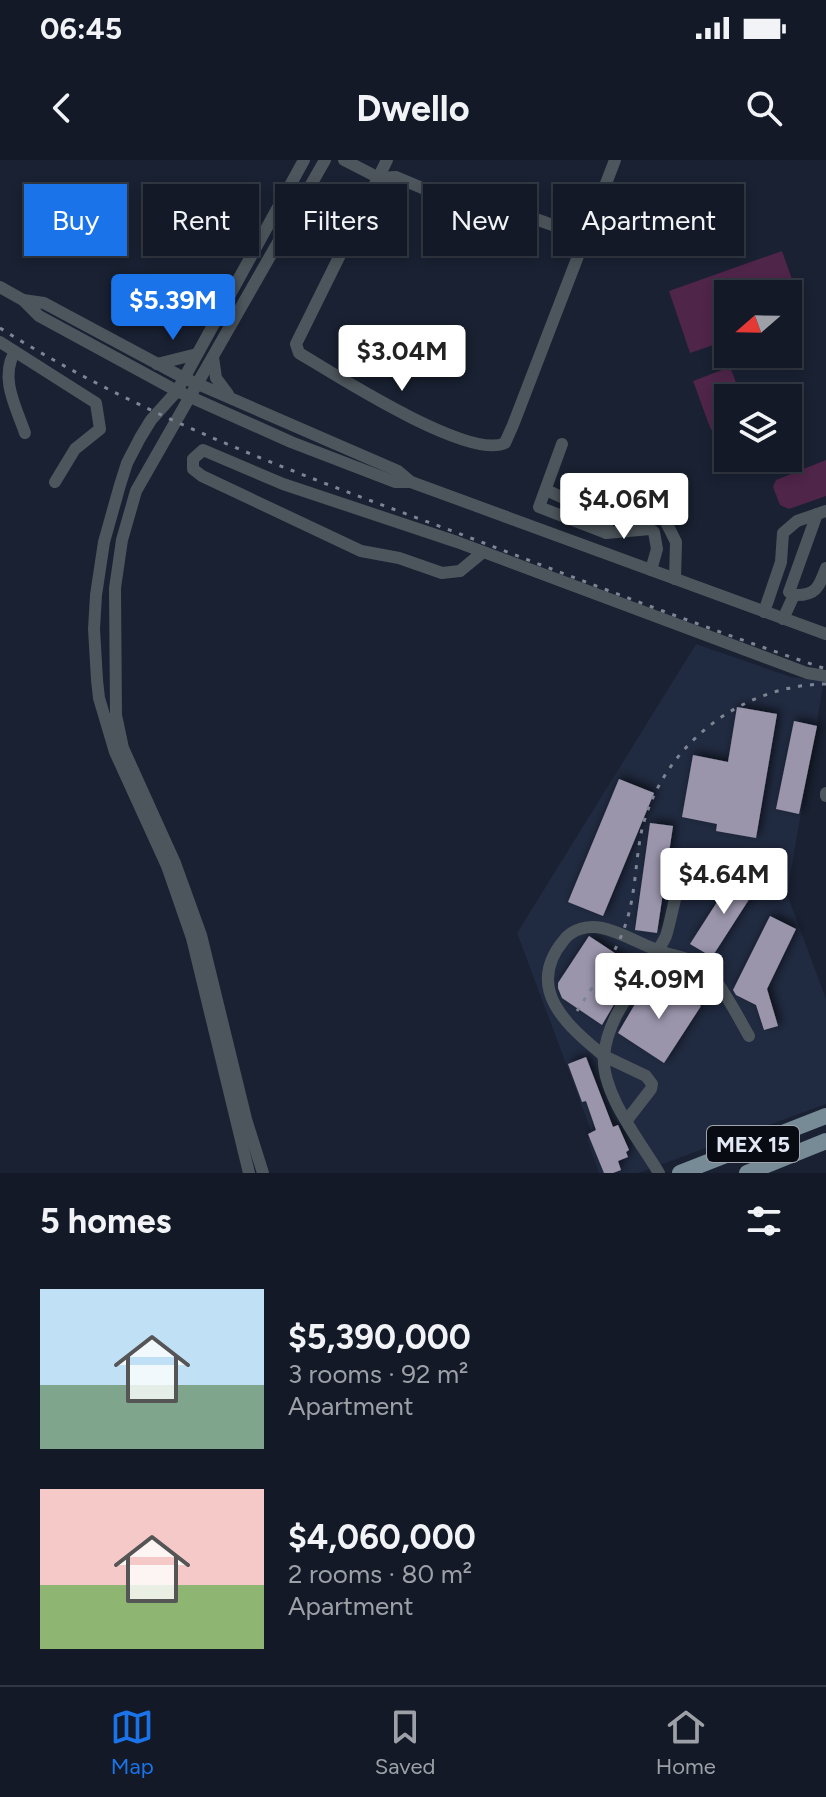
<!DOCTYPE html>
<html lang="en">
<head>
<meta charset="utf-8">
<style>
  body { margin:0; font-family:Figtree,sans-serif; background:#202632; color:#f1f3f6; height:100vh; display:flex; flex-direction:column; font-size:30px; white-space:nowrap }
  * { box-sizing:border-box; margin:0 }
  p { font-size:26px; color:#9da0a7 }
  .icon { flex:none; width:44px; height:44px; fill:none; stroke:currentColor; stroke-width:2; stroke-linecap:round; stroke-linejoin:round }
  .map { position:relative; height:1013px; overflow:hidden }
  .details { display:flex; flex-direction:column; background:#131926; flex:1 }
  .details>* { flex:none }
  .hud { position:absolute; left:24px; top:24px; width:778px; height:72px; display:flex; gap:16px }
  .needle { width:52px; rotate:250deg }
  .buttons { position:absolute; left:714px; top:120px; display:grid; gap:16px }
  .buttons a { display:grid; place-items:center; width:88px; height:88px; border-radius:0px; background:#131926; box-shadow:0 4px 12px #0003,0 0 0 2px #323843; font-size:40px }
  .price { position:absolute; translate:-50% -68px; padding:0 18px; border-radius:8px; background:#fff; color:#222; font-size:26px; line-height:52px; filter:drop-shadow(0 2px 4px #0008) }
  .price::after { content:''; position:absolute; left:50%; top:48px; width:24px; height:18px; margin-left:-12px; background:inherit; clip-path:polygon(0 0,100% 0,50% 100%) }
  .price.current { background:#1a73e8; color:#fff }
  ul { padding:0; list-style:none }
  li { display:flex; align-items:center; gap:24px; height:200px; padding:0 40px }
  li span { display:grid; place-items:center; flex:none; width:224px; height:160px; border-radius:0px; color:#555 }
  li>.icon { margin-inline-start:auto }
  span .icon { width:96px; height:96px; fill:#fffc; stroke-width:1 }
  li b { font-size:34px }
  h2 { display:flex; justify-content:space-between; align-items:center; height:96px; padding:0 40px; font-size:34px }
  .tag { padding:0 28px; border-radius:0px; background:#131926; box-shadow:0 4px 12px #0003,0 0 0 2px #323843; font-size:28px; line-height:72px }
  .tag.current { background:#1a73e8; color:#fff }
  .status { display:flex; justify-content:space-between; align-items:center; height:56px; padding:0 40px; background:#131926; direction:ltr }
  .status svg { height:22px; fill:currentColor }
  header { display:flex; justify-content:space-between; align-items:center; height:104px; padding:0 40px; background:#131926; font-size:36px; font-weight:700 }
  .menu { display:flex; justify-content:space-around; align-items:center; height:112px; border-top:2px solid #323843; background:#131926; font-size:22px; color:#9da0a7 }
  .menu a { display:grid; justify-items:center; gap:4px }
  .menu .current { color:#1a73e8 }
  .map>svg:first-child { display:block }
  .built { fill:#202a40 }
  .green { fill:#4f254a }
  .building { fill:#9b95ac; filter:url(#shadow) }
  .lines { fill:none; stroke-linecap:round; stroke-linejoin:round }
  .minor { stroke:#4d565c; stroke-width:12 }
  .major { stroke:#768b96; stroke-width:16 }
  .rail { stroke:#7e8594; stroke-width:3; stroke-dasharray:4 8; stroke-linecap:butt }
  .labels { text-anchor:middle; stroke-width:8; stroke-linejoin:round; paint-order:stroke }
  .shield { fill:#080b12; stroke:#a0a5b0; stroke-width:2 }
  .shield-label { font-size:22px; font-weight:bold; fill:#e1e7f3 }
</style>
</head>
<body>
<div class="status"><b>06:45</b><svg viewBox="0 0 49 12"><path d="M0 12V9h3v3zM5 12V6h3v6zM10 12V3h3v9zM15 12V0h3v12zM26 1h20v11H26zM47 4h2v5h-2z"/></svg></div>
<header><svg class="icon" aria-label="back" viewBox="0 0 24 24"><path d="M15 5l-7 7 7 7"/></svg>Dwello<svg class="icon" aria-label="search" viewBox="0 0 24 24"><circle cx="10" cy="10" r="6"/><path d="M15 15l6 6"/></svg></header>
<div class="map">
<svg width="826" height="1013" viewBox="0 0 826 1013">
  <defs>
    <filter id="shadow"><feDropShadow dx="3.5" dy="-3.5" stdDeviation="4" flood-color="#0009"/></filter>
  </defs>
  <rect width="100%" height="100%" fill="#192132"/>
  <path class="built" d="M696 484 791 517 824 521 787 734 826 839V944L638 1013H599L587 979 593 976 517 773Z"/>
  <g class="green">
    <path d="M782 91 804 153 788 159V134H728V180L690 193 669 131Z"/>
    <path d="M730 207 742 238H728V264L711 270 693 221Z"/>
    <path d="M826 300V336L789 349 780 345 773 327 776 320Z"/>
  </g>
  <g class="building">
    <path d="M737 547 777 554 756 678 716 671 717 664 682 657 693 595 728 602Z"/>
    <path d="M794 561 817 566 799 654 776 649Z"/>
    <path d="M619 619 654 633 603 756 568 742Z"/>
    <path d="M650 663 673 666 657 773 635 770Z"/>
    <path d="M735 714 757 727 712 797 690 784Z"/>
    <path d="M770 756 796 769 767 829 778 866 764 870 756 845 736 835 733 830Z"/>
    <path d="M589 776 636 807 602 865 562 838 558 828V823Z"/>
    <path d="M649 820 673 837 677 830 701 846 664 903 618 873Z"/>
    <path d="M586 897 613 967 618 965 629 990 626 992 628 997 618 1001 621 1010 613 1013H604L588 974 596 970 586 941 582 942 568 904Z"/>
  </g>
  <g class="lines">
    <g class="minor">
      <path d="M344 0 379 18 396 17 453 41 471 43 530 57 586 77"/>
      <path d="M387 0 296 184 299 193C334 214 469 301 505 283L513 265 615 0"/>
      <path d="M0 127 23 140 39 156 177 231 291 282 395 322H411"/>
      <path d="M23 140 44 143 184 218 398 311 411 322 826 474"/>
      <path d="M0 182 96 243 100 269 75 289 55 322"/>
      <path d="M14 193C0 219 16 247 25 273"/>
      <path d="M213 197 216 218 228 234"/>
      <path d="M157 204 197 194"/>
      <path d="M562 284 539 347 606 373"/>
      <path d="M546 330 608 358"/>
      <path d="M483 392 460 411 442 413 399 398 361 391 202 316 193 309V299L203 290 283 324 457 382 807 513 826 516"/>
      <path d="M651 410 657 389 654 372 650 369 606 373 608 358 647 343 657 344 676 382 675 419"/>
      <path d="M789 432 817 354"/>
      <path d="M764 452 781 402 783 373 797 361 826 351"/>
      <path d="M783 459 794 435C816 436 819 427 826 408"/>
      <path d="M826 633V636"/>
      <path d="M749 876C737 855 725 831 710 813 698 799 676 797 660 791 641 785 622 772 602 768 588 765 572 769 564 780 524 828 566 865 604 896 607 860 631 832 650 802 655 794 662 785 666 776 674 751 676 714 697 696L758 700"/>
      <path d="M627 960 651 929 652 924 646 916 604 896C601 933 640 981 659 1013"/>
      <path d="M249 1013 192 778 167 706 115 592 99 538 97 520 94 469 96 435 104 382 120 325 127 303 140 278 151 260 177 231 304 0"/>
      <path d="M263 1013 246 959 201 775 175 703 123 588 116 555 115 428 122 380 136 331 325 0"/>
    </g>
    <g class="major">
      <path d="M680 1013 826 956"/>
      <path d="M747 1013 826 981"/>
    </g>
    <g class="rail">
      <path d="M0 168C144 259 304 316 463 375 583 421 704 468 826 509"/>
      <path d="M577 851C594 824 615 796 625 766 636 735 635 701 642 669 663 585 741 525 826 524"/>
    </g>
  </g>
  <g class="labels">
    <rect class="shield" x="707" y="966" width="92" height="36" rx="6"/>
    <g class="shield-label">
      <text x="753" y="992">MEX 15</text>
    </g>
  </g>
</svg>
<div class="buttons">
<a><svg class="needle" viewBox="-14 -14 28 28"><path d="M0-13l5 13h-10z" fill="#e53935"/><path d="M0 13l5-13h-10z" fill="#9da0a7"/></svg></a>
<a><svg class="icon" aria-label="layers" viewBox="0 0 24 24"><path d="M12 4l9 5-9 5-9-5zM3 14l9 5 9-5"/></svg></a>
</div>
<b class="price current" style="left:173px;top:182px">$5.39M</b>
<b class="price" style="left:402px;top:233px">$3.04M</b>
<b class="price" style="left:624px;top:381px">$4.06M</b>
<b class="price" style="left:724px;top:756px">$4.64M</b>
<b class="price" style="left:659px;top:861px">$4.09M</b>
<div class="hud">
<a class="tag current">Buy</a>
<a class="tag">Rent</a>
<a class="tag">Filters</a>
<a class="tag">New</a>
<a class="tag">Apartment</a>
</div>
</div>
<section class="details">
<h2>5 homes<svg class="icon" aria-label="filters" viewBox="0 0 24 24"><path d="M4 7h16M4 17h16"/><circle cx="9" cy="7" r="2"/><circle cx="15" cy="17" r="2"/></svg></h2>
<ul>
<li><span style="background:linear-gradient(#bfe0f5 60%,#7fa58c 0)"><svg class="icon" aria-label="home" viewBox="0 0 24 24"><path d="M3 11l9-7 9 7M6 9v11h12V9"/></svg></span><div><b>$5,390,000</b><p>3 rooms · 92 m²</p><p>Apartment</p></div></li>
<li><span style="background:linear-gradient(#f6c9c9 60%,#8fb573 0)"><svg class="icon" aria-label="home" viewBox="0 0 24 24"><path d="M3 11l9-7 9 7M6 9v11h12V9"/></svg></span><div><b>$4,060,000</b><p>2 rooms · 80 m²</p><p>Apartment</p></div></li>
</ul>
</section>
<nav class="menu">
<a class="current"><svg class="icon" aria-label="map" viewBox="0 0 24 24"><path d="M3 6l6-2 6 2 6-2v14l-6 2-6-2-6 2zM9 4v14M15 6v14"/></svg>Map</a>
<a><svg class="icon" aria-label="saved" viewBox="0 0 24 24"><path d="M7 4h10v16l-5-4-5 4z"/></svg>Saved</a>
<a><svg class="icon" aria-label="home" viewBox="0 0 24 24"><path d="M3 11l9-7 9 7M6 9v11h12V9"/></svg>Home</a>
</nav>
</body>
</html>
